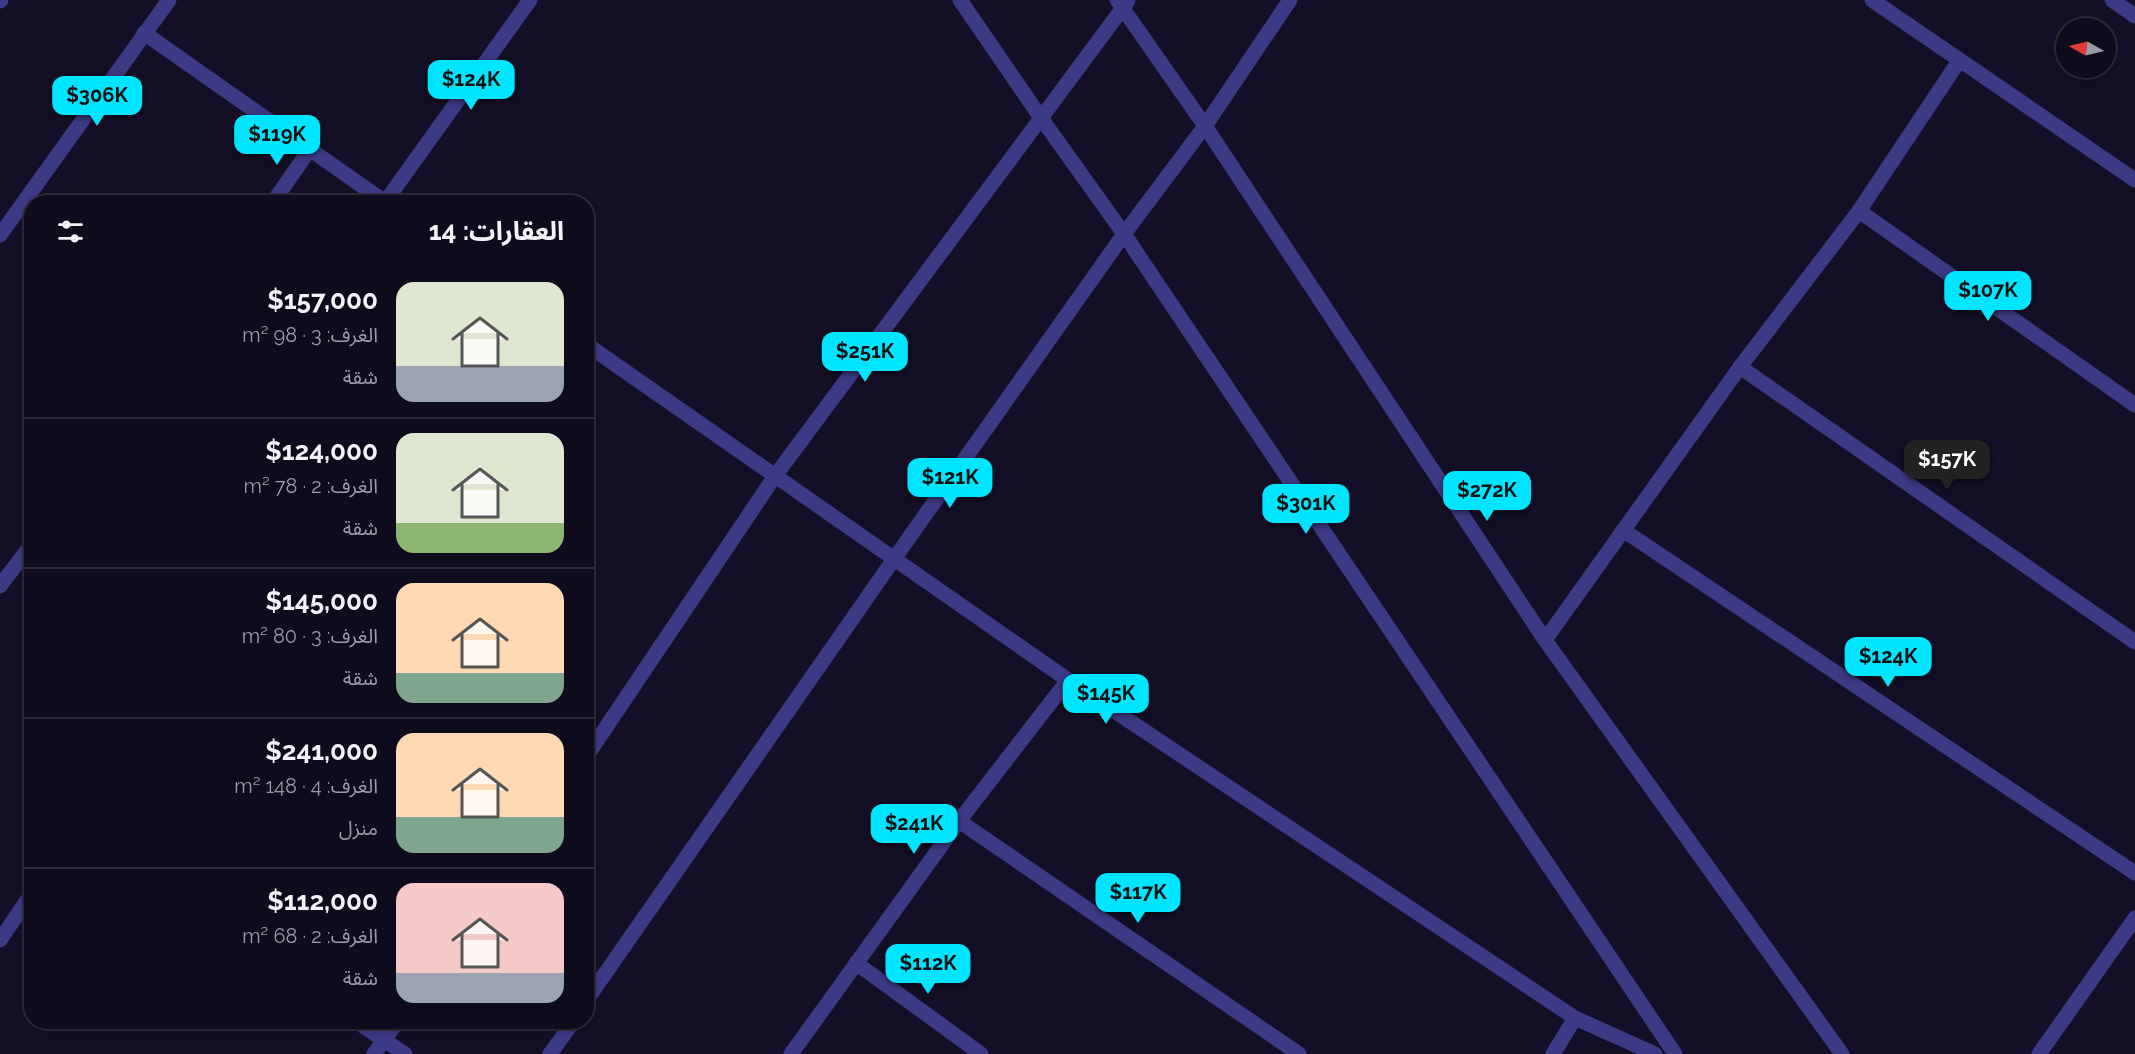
<!DOCTYPE html>
<html lang="ar">
<head>
<meta charset="utf-8">
<style>
  body { margin:0; font-family:Raleway,"Noto Sans Arabic",sans-serif; background:#1c1929; color:#f1f3f6; direction:rtl; height:100vh; display:flex; flex-direction:column; font-size:22px; white-space:nowrap }
  * { box-sizing:border-box; margin:0 }
  p { font-size:20px; color:#9b9ba3 }
  .icon { flex:none; width:33px; height:33px; fill:none; stroke:currentColor; stroke-width:2; stroke-linecap:round; stroke-linejoin:round }
  .map { position:relative; flex:1; overflow:hidden; direction:ltr }
  .panel { position:absolute; left:24px; top:195px; width:570px; height:834px; display:flex; flex-direction:column; background:#0e0b1c; border-radius:24px; box-shadow:0 3px 9px #0003,0 0 0 2px #2e2b3b; direction:rtl }
  .panel>* { flex:none }
  .needle { width:39px; rotate:278deg }
  .tools { position:absolute; left:2056px; top:18px; display:grid; gap:12px }
  .tools a { display:grid; place-items:center; width:60px; height:60px; border-radius:50%; background:#0e0b1c; box-shadow:0 3px 9px #0003,0 0 0 2px #2e2b3b; font-size:30px }
  .price { position:absolute; translate:-50% -51px; padding:0 14px; border-radius:12px; background:#00e5ff; color:#111; font-size:20px; line-height:39px; filter:drop-shadow(0 2px 3px #0008) }
  .price::after { content:''; position:absolute; left:50%; top:36px; width:18px; height:14px; margin-left:-9px; background:inherit; clip-path:polygon(0 0,100% 0,50% 100%) }
  .price.active { background:#222; color:#fff }
  ul { padding:0; list-style:none }
  li { display:flex; align-items:center; gap:18px; height:150px; padding:0 30px }
  li+li { border-top:2px solid #2e2b3b }
  li span { display:grid; place-items:center; flex:none; width:168px; height:120px; border-radius:18px; color:#555 }
  li>.icon { margin-inline-start:auto }
  span .icon { width:72px; height:72px; fill:#fffc; stroke-width:1 }
  li b { font-size:26px }
  h2 { display:flex; justify-content:space-between; align-items:center; height:72px; padding:0 30px; font-size:26px }
  .map>svg:first-child { display:block }
  .lines { fill:none; stroke-linecap:round; stroke-linejoin:round }
  .minor { stroke:#3d3a85; stroke-width:15 }
</style>
</head>
<body>
<div class="map">
<svg width="2135" height="1054" viewBox="0 0 2135 1054">
  <rect width="100%" height="100%" fill="#130f26"/>
  <g class="lines">
    <g class="minor">
      <path d="M960 0 1041 118 1124 234 1675 1054"/>
      <path d="M1117 0 1205 126 1545 640 1842 1054"/>
      <path d="M1872 0 2135 180"/>
      <path d="M2112 0 2135 16"/>
      <path d="M0 1 1 0"/>
      <path d="M144 33 385 202"/>
      <path d="M273 202 310 149"/>
      <path d="M385 202 530 0"/>
      <path d="M1859 211 2135 405"/>
      <path d="M0 235 169 0"/>
      <path d="M586 344 1068 680 1575 1018 1655 1054"/>
      <path d="M1740 367 2135 642"/>
      <path d="M1623 530 2135 873"/>
      <path d="M0 586 32 544"/>
      <path d="M1545 640 1740 367 1859 211 1959 61"/>
      <path d="M586 757 775 476 1128 1"/>
      <path d="M959 821 1299 1054"/>
      <path d="M0 940 32 893"/>
      <path d="M856 963 981 1054"/>
      <path d="M586 1001 894 559 1124 234 1205 126 1290 0"/>
      <path d="M357 1022 405 1054"/>
      <path d="M374 1054 397 1022"/>
      <path d="M550 1054 573 1022"/>
      <path d="M791 1054 959 821 1068 680"/>
      <path d="M1553 1054 1575 1018"/>
      <path d="M2039 1054 2135 918"/>
    </g>
  </g>
</svg>
<div class="tools">
<a><svg class="needle" viewBox="-14 -14 28 28"><path d="M0-13l5 13h-10z" fill="#e53935"/><path d="M0 13l5-13h-10z" fill="#9b9ba3"/></svg></a>
</div>
<b class="price" style="left:471px;top:111px">$124K</b>
<b class="price" style="left:97px;top:127px">$306K</b>
<b class="price" style="left:277px;top:166px">$119K</b>
<b class="price" style="left:1988px;top:322px">$107K</b>
<b class="price" style="left:865px;top:383px">$251K</b>
<b class="price active" style="left:1947px;top:491px">$157K</b>
<b class="price" style="left:950px;top:509px">$121K</b>
<b class="price" style="left:1487px;top:522px">$272K</b>
<b class="price" style="left:1306px;top:535px">$301K</b>
<b class="price" style="left:1888px;top:688px">$124K</b>
<b class="price" style="left:1106px;top:725px">$145K</b>
<b class="price" style="left:914px;top:855px">$241K</b>
<b class="price" style="left:1138px;top:924px">$117K</b>
<b class="price" style="left:928px;top:995px">$112K</b>
<section class="panel">
<h2>العقارات: 14<svg class="icon" aria-label="filters" viewBox="0 0 24 24"><path d="M4 7h16M4 17h16"/><circle cx="9" cy="7" r="2"/><circle cx="15" cy="17" r="2"/></svg></h2>
<ul>
<li><span style="background:linear-gradient(#dfe7d0 70%,#9aa5b1 0)"><svg class="icon" aria-label="home" viewBox="0 0 24 24"><path d="M3 11l9-7 9 7M6 9v11h12V9"/></svg></span><div><b>$157,000</b><p>الغرف: 3 · 98 m²</p><p>شقة</p></div></li>
<li><span style="background:linear-gradient(#dfe7d0 75%,#8fb573 0)"><svg class="icon" aria-label="home" viewBox="0 0 24 24"><path d="M3 11l9-7 9 7M6 9v11h12V9"/></svg></span><div><b>$124,000</b><p>الغرف: 2 · 78 m²</p><p>شقة</p></div></li>
<li><span style="background:linear-gradient(#ffd9b3 75%,#7fa58c 0)"><svg class="icon" aria-label="home" viewBox="0 0 24 24"><path d="M3 11l9-7 9 7M6 9v11h12V9"/></svg></span><div><b>$145,000</b><p>الغرف: 3 · 80 m²</p><p>شقة</p></div></li>
<li><span style="background:linear-gradient(#ffd9b3 70%,#7fa58c 0)"><svg class="icon" aria-label="home" viewBox="0 0 24 24"><path d="M3 11l9-7 9 7M6 9v11h12V9"/></svg></span><div><b>$241,000</b><p>الغرف: 4 · 148 m²</p><p>منزل</p></div></li>
<li><span style="background:linear-gradient(#f6c9c9 75%,#9aa5b1 0)"><svg class="icon" aria-label="home" viewBox="0 0 24 24"><path d="M3 11l9-7 9 7M6 9v11h12V9"/></svg></span><div><b>$112,000</b><p>الغرف: 2 · 68 m²</p><p>شقة</p></div></li>
</ul>
</section>
</div>
</body>
</html>
